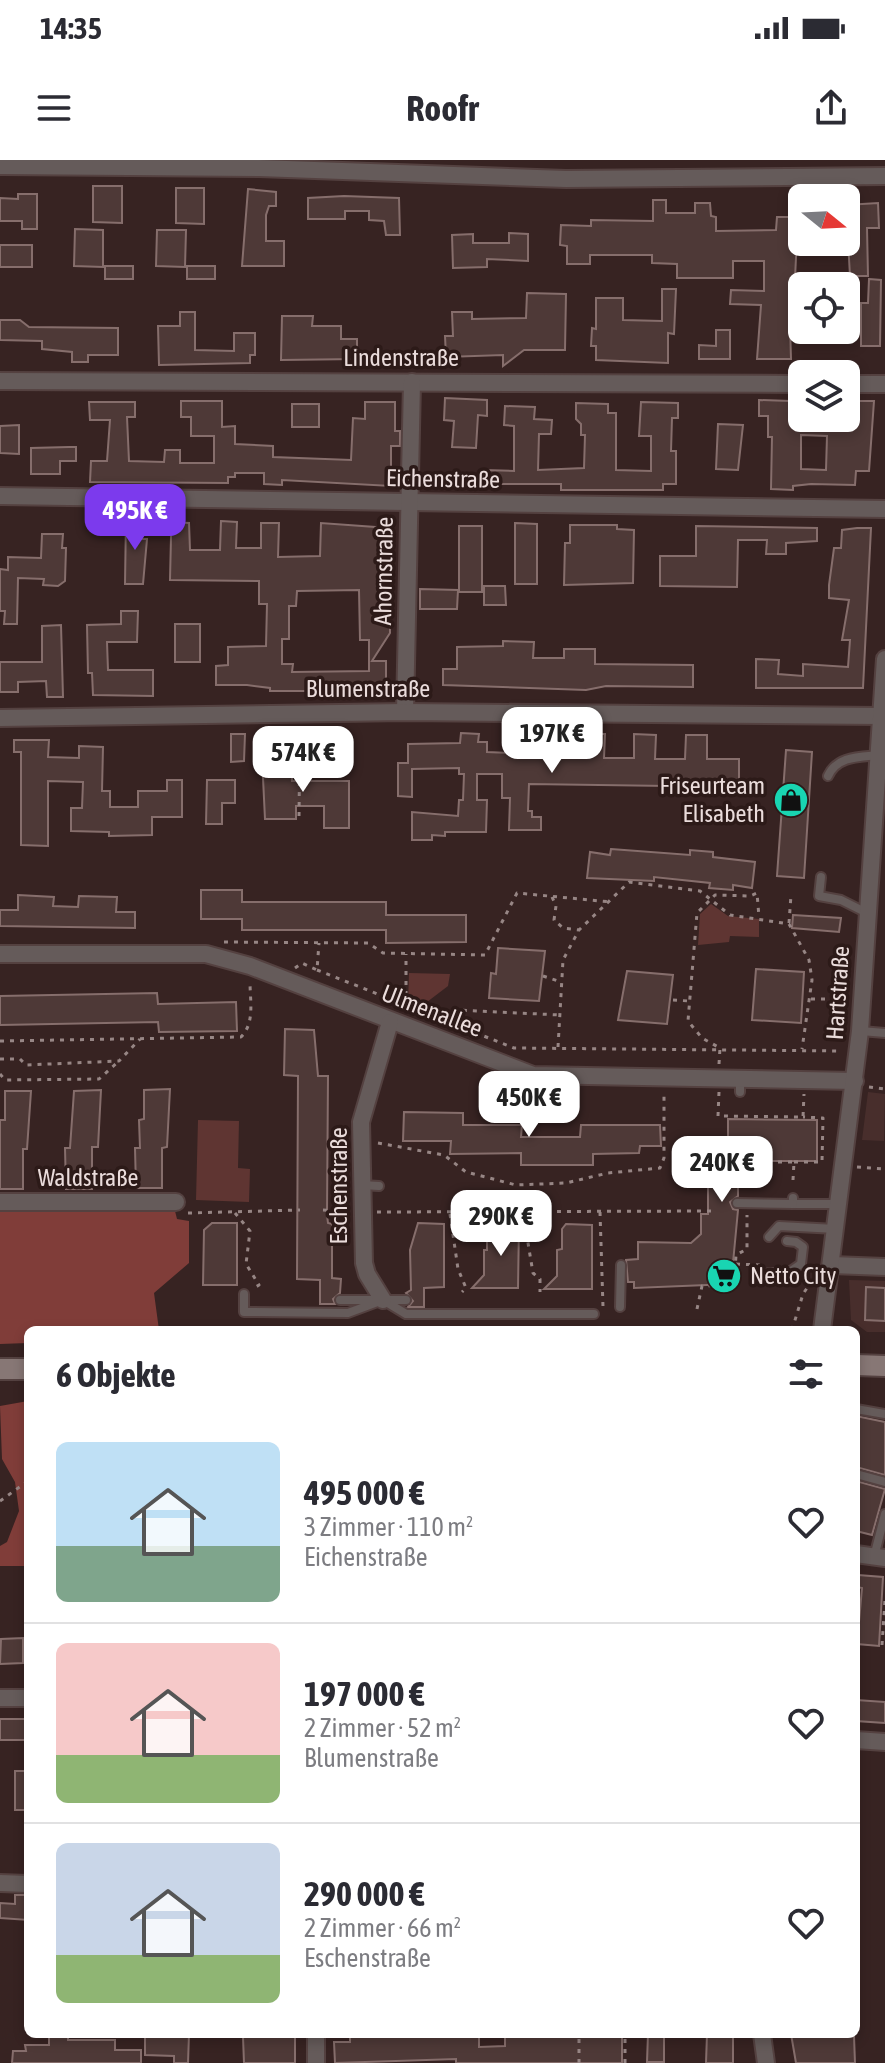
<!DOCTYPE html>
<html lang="de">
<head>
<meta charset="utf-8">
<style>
  body { margin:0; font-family:"Asap Condensed",sans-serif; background:#f2f2f3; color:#2b2b33; height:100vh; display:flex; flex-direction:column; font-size:30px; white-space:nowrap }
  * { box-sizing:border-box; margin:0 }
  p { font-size:26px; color:#7c7c81 }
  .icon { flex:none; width:44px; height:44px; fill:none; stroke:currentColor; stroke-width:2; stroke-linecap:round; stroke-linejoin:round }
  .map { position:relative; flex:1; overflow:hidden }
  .panel { position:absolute; left:24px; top:1166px; width:836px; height:712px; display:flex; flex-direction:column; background:#fff; border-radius:12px; box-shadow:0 4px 12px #0003 }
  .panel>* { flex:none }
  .needle { width:52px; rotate:108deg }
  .tools { position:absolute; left:788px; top:24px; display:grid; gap:16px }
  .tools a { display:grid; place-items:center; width:72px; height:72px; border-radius:12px; background:#fff; box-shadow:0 4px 12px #0003; font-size:40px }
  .price { position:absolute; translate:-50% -68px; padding:0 18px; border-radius:16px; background:#fff; color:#222; font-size:26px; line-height:52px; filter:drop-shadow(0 2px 4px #0008) }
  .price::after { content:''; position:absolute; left:50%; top:48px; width:24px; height:18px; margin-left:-12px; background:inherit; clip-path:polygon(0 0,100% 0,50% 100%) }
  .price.active { background:#7c3aed; color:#fff }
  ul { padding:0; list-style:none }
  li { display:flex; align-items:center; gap:24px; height:200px; padding:0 32px }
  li+li { border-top:2px solid #e1e1e2 }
  li span { display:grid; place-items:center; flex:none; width:224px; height:160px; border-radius:12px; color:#555 }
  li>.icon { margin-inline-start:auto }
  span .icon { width:96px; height:96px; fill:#fffc; stroke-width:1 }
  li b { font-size:34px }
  h2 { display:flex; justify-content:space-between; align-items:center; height:96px; padding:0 32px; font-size:34px }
  .status { display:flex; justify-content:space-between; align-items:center; height:56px; padding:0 40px; background:#fff; direction:ltr }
  .status svg { height:22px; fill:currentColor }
  header { display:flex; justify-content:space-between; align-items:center; height:104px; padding:0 32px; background:#fff; font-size:36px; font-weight:700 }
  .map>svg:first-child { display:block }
  .built { fill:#482e2c }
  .green { fill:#5f3532 }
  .forest { fill:#803d39 }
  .building { fill:#4e3937; stroke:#866e6c; stroke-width:2; fill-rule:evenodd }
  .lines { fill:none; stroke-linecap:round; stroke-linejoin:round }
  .lane-casing { stroke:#544140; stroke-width:12 }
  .street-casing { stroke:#544140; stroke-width:20 }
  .secondary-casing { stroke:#544140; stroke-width:24 }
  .path { stroke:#978685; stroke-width:3; stroke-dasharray:4 6; stroke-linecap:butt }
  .lane { stroke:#655b5a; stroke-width:8 }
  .street { stroke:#655b5a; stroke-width:16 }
  .secondary { stroke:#877775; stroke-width:20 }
  .labels { text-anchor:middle; stroke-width:7; stroke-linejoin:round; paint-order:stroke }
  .street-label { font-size:24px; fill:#eadcdb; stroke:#2c1a18 }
  .poi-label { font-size:24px; fill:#eadcdb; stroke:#2c1a18; text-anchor:end }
</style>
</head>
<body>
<div class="status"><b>14:35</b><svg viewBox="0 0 49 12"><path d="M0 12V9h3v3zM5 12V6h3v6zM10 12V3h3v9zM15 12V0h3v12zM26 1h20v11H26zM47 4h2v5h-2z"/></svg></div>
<header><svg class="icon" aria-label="menu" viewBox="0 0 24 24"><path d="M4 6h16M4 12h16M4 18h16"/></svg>Roofr<svg class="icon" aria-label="share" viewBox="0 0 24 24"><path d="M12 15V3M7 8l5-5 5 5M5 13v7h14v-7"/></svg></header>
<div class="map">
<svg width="885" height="1903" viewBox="0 0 885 1903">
  <rect width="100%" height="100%" fill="#372322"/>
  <g class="built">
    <path d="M868 932 885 934 884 981 862 980Z"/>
    <path d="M849 1120 885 1121V1172H867L851 1160Z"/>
  </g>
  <g class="green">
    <path d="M711 744 728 756 759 759V777L730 776 729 782 698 785 700 754Z"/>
    <path d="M409 813 450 814 448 826 427 842 408 843Z"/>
    <path d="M198 960 239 961 238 1008 250 1009 249 1042 196 1040Z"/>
  </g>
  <g class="forest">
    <path d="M0 1050 175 1051 177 1059 189 1061V1103L154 1133 159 1170H28V1183L0 1184Z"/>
    <path d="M28 1241V1406H0V1386L7 1382 19 1351 15 1322 2 1299 0 1246Z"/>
  </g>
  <g class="building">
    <path d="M93 26H122V63L93 62Z"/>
    <path d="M176 28H204V64L176 63Z"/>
    <path d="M248 29 276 32V46H269L266 55V81H284V106H242Z"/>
    <path d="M18 34H37V69H22V61H0V38L18 39Z"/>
    <path d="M344 36 399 38 400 75H386L384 61 369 60V51H345V59H308V38Z"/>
    <path d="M653 40H666V53H695V43H710L711 56 716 57V71L776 70 777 57H798L795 118H801V132H789L791 199H757L761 145 730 144 731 130 764 131V101H733V118H677V104L652 103V95H590V104H567V86L560 85 561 65 591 66V60L653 61Z"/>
    <path d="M878 43 879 68H867L868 116H850L846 45Z"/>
    <path d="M75 69 103 70V107L74 106Z"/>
    <path d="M157 70H186L185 107 156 106Z"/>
    <path d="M509 73 528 74V101L487 99V107L453 108 452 75 473 74V83H509Z"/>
    <rect x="0" y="85" width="32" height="22"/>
    <rect x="105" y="106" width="28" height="13"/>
    <rect x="187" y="106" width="28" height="13"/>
    <path d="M869 119 881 120 880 186H861V143H868Z"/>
    <path d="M662 129H676L674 174 668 173V203L596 200V186H591L592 168 596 169V138H623V160L662 161Z"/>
    <path d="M527 133 566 134 565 190H524L503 206V195L446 197 445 176H453L452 152H472V159L526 158Z"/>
    <path d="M180 152H195V190L234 191V173H255V195H250V203L159 205 158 166H180Z"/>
    <path d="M282 156H313L312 166H341V179H357V199L281 200Z"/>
    <path d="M0 160H20L29 167 118 168V195H88V202H72V192L42 189V181L0 180Z"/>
    <path d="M716 170H730V199H699V185L716 186Z"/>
    <path d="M445 238 487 240V256L478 255 476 288 452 287 454 261 444 260Z"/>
    <path d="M759 240 790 241 789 258 822 259 846 258V241H874L869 311H856L855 325 811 324 793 326V330L771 329 772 277H768V256H759ZM801 275 827 276 826 310 801 309Z"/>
    <path d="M181 241H222V267L235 266V284L273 286V297L351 300 353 258 365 259V242H395V271H400V286H391V326L282 320V325L264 324V313H235V317H228V323L90 322 91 301H107L110 260H90L89 242H135V257H127L129 301 164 302 165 290H180V303H214V276H191V257H181Z"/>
    <path d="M641 242 678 243V258H672L671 291H676V324H663V330H561V324H484L485 310 514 311V266L504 265 505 246 535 247 534 259 552 260 551 274H539L538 310 584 308 585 275H581V264L576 259V243L608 244V253H616V310L651 311V276H639Z"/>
    <rect x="292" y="244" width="27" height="23"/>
    <path d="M718 264 743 265 738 310 716 309Z"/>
    <path d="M19 265V294L0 293V266Z"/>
    <path d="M69 287H76V301H60V314H31V288Z"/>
    <path d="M126 358H143L142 379H147L143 424H125Z"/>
    <path d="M221 361 237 362 236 388H261V363H279L278 397 320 396 321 363 389 368 390 473 372 501H386V531H270V528L247 525H216V506L228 505V487L266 486 267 444H259V421L170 420 171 377V362L189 363 190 390H220ZM359 430 360 480H369V511L292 512 293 504H282V479H289V446H296L297 431Z"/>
    <path d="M515 363 537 364V424H515Z"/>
    <path d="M570 365H617V369L634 370 633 423 564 425 565 383H570Z"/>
    <rect x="459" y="366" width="23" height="66"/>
    <path d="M696 366 817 368V381L786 383V394H766L767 380H738L737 427 660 426V396H696Z"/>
    <path d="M857 368H871L863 528H756V499L779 500 778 514 803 516V504L848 507 850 480H842L849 440 829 438V425L834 388H841L842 370Z"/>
    <path d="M42 374H63L62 388H66L65 421 58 426 43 425 44 419 18 418 17 464H4L5 451H0V409L8 410V397L41 398Z"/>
    <path d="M484 426H505L506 445H484Z"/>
    <path d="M420 429 458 430 457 449H420Z"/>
    <path d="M121 451H138L137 482H107L108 510H153V536L93 535 92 513H88L87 465 121 464Z"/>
    <rect x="175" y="464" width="25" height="38"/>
    <path d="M61 465 63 537H47L46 521 18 522V532H0V502H42V466Z"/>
    <path d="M503 481 534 482 533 498H564V489H595V504L693 505V527L606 526 586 530 443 525V509H457V487L503 486Z"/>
    <path d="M461 573 479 574 478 582H487V592L511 593V582L554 583V597L583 598 584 574H605L604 598H634V574L656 575 655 599H685L686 575H707V599H739V627L529 624 528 651H532V657H541V670H509L510 638H502V614H477V640H487L486 672H445V676L432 675V680H412V652L458 656 459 640H463L464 614H459V608L412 609V637L398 636V603H408V584L460 583Z"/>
    <path d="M231 574H245L244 601 231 602Z"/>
    <path d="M14 580H49L48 597 79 598V586L103 587 102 631H110V647H138V631H167V620H182V657H152V675L109 676V672L71 671V648H82L83 622 48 621V686L21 685V592H14Z"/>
    <path d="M786 590 812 592 804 718 777 716Z"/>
    <path d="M262 597H292V621H349V668H324V646H296V659H265Z"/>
    <path d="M207 620H235V643H222V664H206Z"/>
    <path d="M611 689 690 695V690L713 692V697L755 702 752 728 733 725V730L709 728 710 723 654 717V721L587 718 590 692 610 695Z"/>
    <path d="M201 730H242V742H386V755H466V782L386 783V770H242V759H201Z"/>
    <path d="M18 735 54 737 53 746 78 747 79 736 117 737 116 752H135V768L0 766V750H18Z"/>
    <path d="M793 755 841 758 839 772 792 768Z"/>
    <path d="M498 788 545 791 539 841 489 838 491 813 496 814Z"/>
    <path d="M756 809 804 812 801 863 752 860Z"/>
    <path d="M627 811 673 815 667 864 618 860Z"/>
    <path d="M157 833 158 844 236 842 237 871 159 872 158 862 0 865V836Z"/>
    <path d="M285 869 314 870 318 916H328L327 1055 328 1063 332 1064V1118L341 1119 340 1133 333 1139 335 1144H320V1120L297 1119 298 916 284 915Z"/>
    <path d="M170 929 167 987 162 988V1028H136L135 988H140L139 960 144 959V930Z"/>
    <path d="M101 930 98 987H92V1029H66L65 988H70L74 931Z"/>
    <path d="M5 931H31L27 989H23V1029H0V960H5Z"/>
    <path d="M404 952 463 953V965H522L521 977H580L581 965H660L661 986H640L639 993 593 994V1005H521V993L450 994 451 981H403Z"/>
    <path d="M728 959 817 960V1001H738V1036L730 1042 733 1049 738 1050 731 1124 634 1128V1122H628L626 1100 638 1099V1082L691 1083 701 1074V1054H708V978H728Z"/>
    <path d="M212 1063H237V1125H203L204 1070Z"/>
    <path d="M418 1063 444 1064V1127L424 1128V1147H408L413 1141 406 1133 411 1130 410 1090Z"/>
    <path d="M492 1064H519L518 1128H472L484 1115V1090H487V1069Z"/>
    <path d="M566 1064 592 1065V1129H544L557 1116V1090L562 1089V1069Z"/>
    <path d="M866 1127 885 1128V1161L865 1160Z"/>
    <path d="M856 1256 885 1262V1315L856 1307Z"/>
    <path d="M856 1321 885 1329 872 1375 856 1371Z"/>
    <path d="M858 1415 883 1417 879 1486 857 1484 862 1428 857 1427Z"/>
    <path d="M23 1478V1503L0 1504 1 1479Z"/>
    <path d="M856 1540 885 1542V1563L856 1561Z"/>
    <rect x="0" y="1559" width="28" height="21"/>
    <rect x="15" y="1611" width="13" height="39"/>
    <path d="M15 1735H28V1760L0 1758V1743L15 1744Z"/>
    <path d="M49 1874H68V1880H115V1890H141V1903H12L13 1891H26L25 1885H49Z"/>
    <path d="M174 1874H189L188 1903H174V1896L145 1895V1877Z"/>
    <path d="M295 1874V1903H244L243 1877Z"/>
    <path d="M350 1874H479V1887L505 1886V1874H622V1903H456V1899L335 1903 334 1882H350Z"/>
    <path d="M648 1874H664V1902H647Z"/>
    <path d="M707 1874H733V1903H706Z"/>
    <path d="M791 1874 854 1876 855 1903H796Z"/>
  </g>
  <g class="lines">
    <g class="lane-casing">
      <g id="lane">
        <path d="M828 616C837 596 859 597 879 595"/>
        <path d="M821 717 819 736 841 740 867 753"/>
        <path d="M861 871 885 873"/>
        <path d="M740 920V932"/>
        <path d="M362 1025 379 1026"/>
        <path d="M793 1038V1044H839"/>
        <path d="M737 1043 793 1044"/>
        <path d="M769 1077 779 1066 836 1069"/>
        <path d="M769 1113H788L801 1104 803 1087 796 1082 787 1081"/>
        <path d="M244 1134V1152L348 1153 383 1140 406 1154H594"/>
        <path d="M340 1140H406"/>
        <path d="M620 1147 621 1105"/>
        <path d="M856 1249 885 1254"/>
        <path d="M856 1314 885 1322"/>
        <path d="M874 1397 885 1354"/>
      </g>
    </g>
    <g class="street-casing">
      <g id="street">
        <path d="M0 6 259 8 566 19 885 16"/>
        <path d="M0 221 802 224"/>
        <path d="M846 224H885"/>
        <path d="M0 336 885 349"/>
        <path d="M405 552 412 222"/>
        <path d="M0 558 405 552 881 556"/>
        <path d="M0 794H206L250 806 533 915 855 921"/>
        <path d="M0 1042H176"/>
        <path d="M832 1105 885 1107"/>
        <path d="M383 1140 367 1114 364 1103 361 962 390 862"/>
        <path d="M822 1170 860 871 885 499"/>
        <path d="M856 1394 885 1398"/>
        <path d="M0 1538H28"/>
        <path d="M856 1580 885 1582"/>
        <path d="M0 1723 28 1724"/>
        <path d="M316 1874V1903"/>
        <path d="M762 1874 766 1903"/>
      </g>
    </g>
    <g class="secondary-casing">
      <g id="secondary">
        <path d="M856 1205 885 1206"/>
        <path d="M0 1209H28"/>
      </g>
    </g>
    <g class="path">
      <path d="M299 656 300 568"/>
      <path d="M552 737 556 746 554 760 563 768 579 770"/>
      <path d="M789 763 791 735"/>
      <path d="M224 782 368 783 383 793 485 795 517 733 611 742"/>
      <path d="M295 808 302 803 317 810 319 783"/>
      <path d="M317 810 514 888 842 891"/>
      <path d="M543 816 561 822"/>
      <path d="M811 839H847"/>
      <path d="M673 840 689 841"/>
      <path d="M406 845V794"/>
      <path d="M455 864 457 850 560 855"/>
      <path d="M0 881 241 877C255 863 250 841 250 822"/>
      <path d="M558 887 563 800 579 770 629 722 700 731 730 755 789 764 809 800 812 820 802 889"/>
      <path d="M0 899H20L26 905 119 901 140 879"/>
      <path d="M719 904 720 888 702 878 688 861 697 753 715 735 750 736 757 733 759 757"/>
      <path d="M0 914 5 920 99 919 119 901"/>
      <path d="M869 927 885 929"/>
      <path d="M719 932 718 956 803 957 804 934"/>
      <path d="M378 983 444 995 466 1012 516 1025 566 1023 608 1013 660 1008 664 998V933"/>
      <path d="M768 1002H794L793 1020"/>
      <path d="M794 1002H822L823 958 803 957"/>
      <path d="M857 1007 885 1009"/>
      <path d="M323 1050 350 1051"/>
      <path d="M377 1052 713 1051"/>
      <path d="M600 1052 603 1147"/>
      <path d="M188 1053 300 1050"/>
      <path d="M235 1053 250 1071 246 1104 259 1125 254 1128"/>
      <path d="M523 1053 533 1113 540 1119V1132"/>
      <path d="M450 1054 458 1109 466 1128 462 1132"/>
      <path d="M736 1104 760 1105"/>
      <path d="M697 1149 702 1126 734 1125 736 1095 747 1089V1055"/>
      <path d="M792 1170 803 1134 811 1122"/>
      <path d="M0 1341 28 1321"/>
      <path d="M882 1485 885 1440"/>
      <path d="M579 1903V1874"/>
      <path d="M625 1903V1874"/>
    </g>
    <use href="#lane" class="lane"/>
    <use href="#street" class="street"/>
    <use href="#secondary" class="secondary"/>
  </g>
  <defs>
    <g id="shop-disc" transform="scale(1.8)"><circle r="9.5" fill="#19d5b2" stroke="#2c1a18"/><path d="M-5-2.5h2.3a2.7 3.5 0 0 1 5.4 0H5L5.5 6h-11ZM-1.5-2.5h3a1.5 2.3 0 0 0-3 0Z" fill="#111"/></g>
    <g id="supermarket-disc" transform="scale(1.8)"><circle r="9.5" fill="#19d5b2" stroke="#2c1a18"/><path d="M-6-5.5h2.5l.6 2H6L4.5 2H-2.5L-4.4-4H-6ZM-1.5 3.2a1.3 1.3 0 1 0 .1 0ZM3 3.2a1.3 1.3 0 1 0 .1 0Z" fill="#111"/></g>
  </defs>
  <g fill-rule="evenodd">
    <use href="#shop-disc" x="791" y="640"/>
    <use href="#supermarket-disc" x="724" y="1116"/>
  </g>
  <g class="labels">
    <g class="street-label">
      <text x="401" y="206">Lindenstraße</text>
      <text transform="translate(443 319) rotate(1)" y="8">Eichenstraße</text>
      <text transform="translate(384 411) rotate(-89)" y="8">Ahornstraße</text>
      <text x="368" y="537">Blumenstraße</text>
      <text transform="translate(838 833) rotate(-86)" y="8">Hartstraße</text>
      <text transform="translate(432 851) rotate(21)" y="8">Ulmenallee</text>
      <text x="88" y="1026">Waldstraße</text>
      <text transform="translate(339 1026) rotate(-90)" y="8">Eschenstraße</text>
    </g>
    <g class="poi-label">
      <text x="765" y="634">Friseurteam<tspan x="765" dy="28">Elisabeth</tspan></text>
      <text x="750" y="1124" text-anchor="start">Netto City</text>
    </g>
  </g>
</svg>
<div class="tools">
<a><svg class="needle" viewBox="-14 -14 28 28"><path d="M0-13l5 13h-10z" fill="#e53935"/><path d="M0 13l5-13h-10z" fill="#7c7c81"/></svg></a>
<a><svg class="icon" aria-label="locate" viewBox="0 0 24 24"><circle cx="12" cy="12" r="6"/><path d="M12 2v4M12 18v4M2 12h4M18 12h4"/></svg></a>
<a><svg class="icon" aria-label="layers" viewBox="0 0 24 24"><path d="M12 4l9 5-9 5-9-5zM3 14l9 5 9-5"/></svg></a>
</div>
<b class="price active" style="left:135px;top:392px">495K €</b>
<b class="price" style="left:552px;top:615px">197K €</b>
<b class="price" style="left:303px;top:634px">574K €</b>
<b class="price" style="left:529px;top:979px">450K €</b>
<b class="price" style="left:722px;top:1044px">240K €</b>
<b class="price" style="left:501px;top:1098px">290K €</b>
<section class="panel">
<h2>6 Objekte<svg class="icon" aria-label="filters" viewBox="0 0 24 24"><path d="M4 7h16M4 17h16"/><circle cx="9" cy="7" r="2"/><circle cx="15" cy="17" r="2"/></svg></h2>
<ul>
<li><span style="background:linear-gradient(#bfe0f5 65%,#7fa58c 0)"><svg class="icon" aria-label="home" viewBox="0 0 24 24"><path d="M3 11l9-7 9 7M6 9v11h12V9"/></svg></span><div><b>495 000 €</b><p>3 Zimmer · 110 m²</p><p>Eichenstraße</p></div><svg class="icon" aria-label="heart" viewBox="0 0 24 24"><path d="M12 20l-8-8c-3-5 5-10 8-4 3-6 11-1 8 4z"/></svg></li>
<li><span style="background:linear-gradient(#f6c9c9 70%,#8fb573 0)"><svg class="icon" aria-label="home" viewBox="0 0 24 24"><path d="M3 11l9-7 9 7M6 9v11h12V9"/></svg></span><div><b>197 000 €</b><p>2 Zimmer · 52 m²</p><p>Blumenstraße</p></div><svg class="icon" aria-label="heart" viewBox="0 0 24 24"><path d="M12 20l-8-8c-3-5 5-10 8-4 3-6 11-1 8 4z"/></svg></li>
<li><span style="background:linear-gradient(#c9d6e8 70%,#8fb573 0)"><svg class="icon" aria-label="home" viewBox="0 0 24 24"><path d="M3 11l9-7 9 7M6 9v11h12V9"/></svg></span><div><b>290 000 €</b><p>2 Zimmer · 66 m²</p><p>Eschenstraße</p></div><svg class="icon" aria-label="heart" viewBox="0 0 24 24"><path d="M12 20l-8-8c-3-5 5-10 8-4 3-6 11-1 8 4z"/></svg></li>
</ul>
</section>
</div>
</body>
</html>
